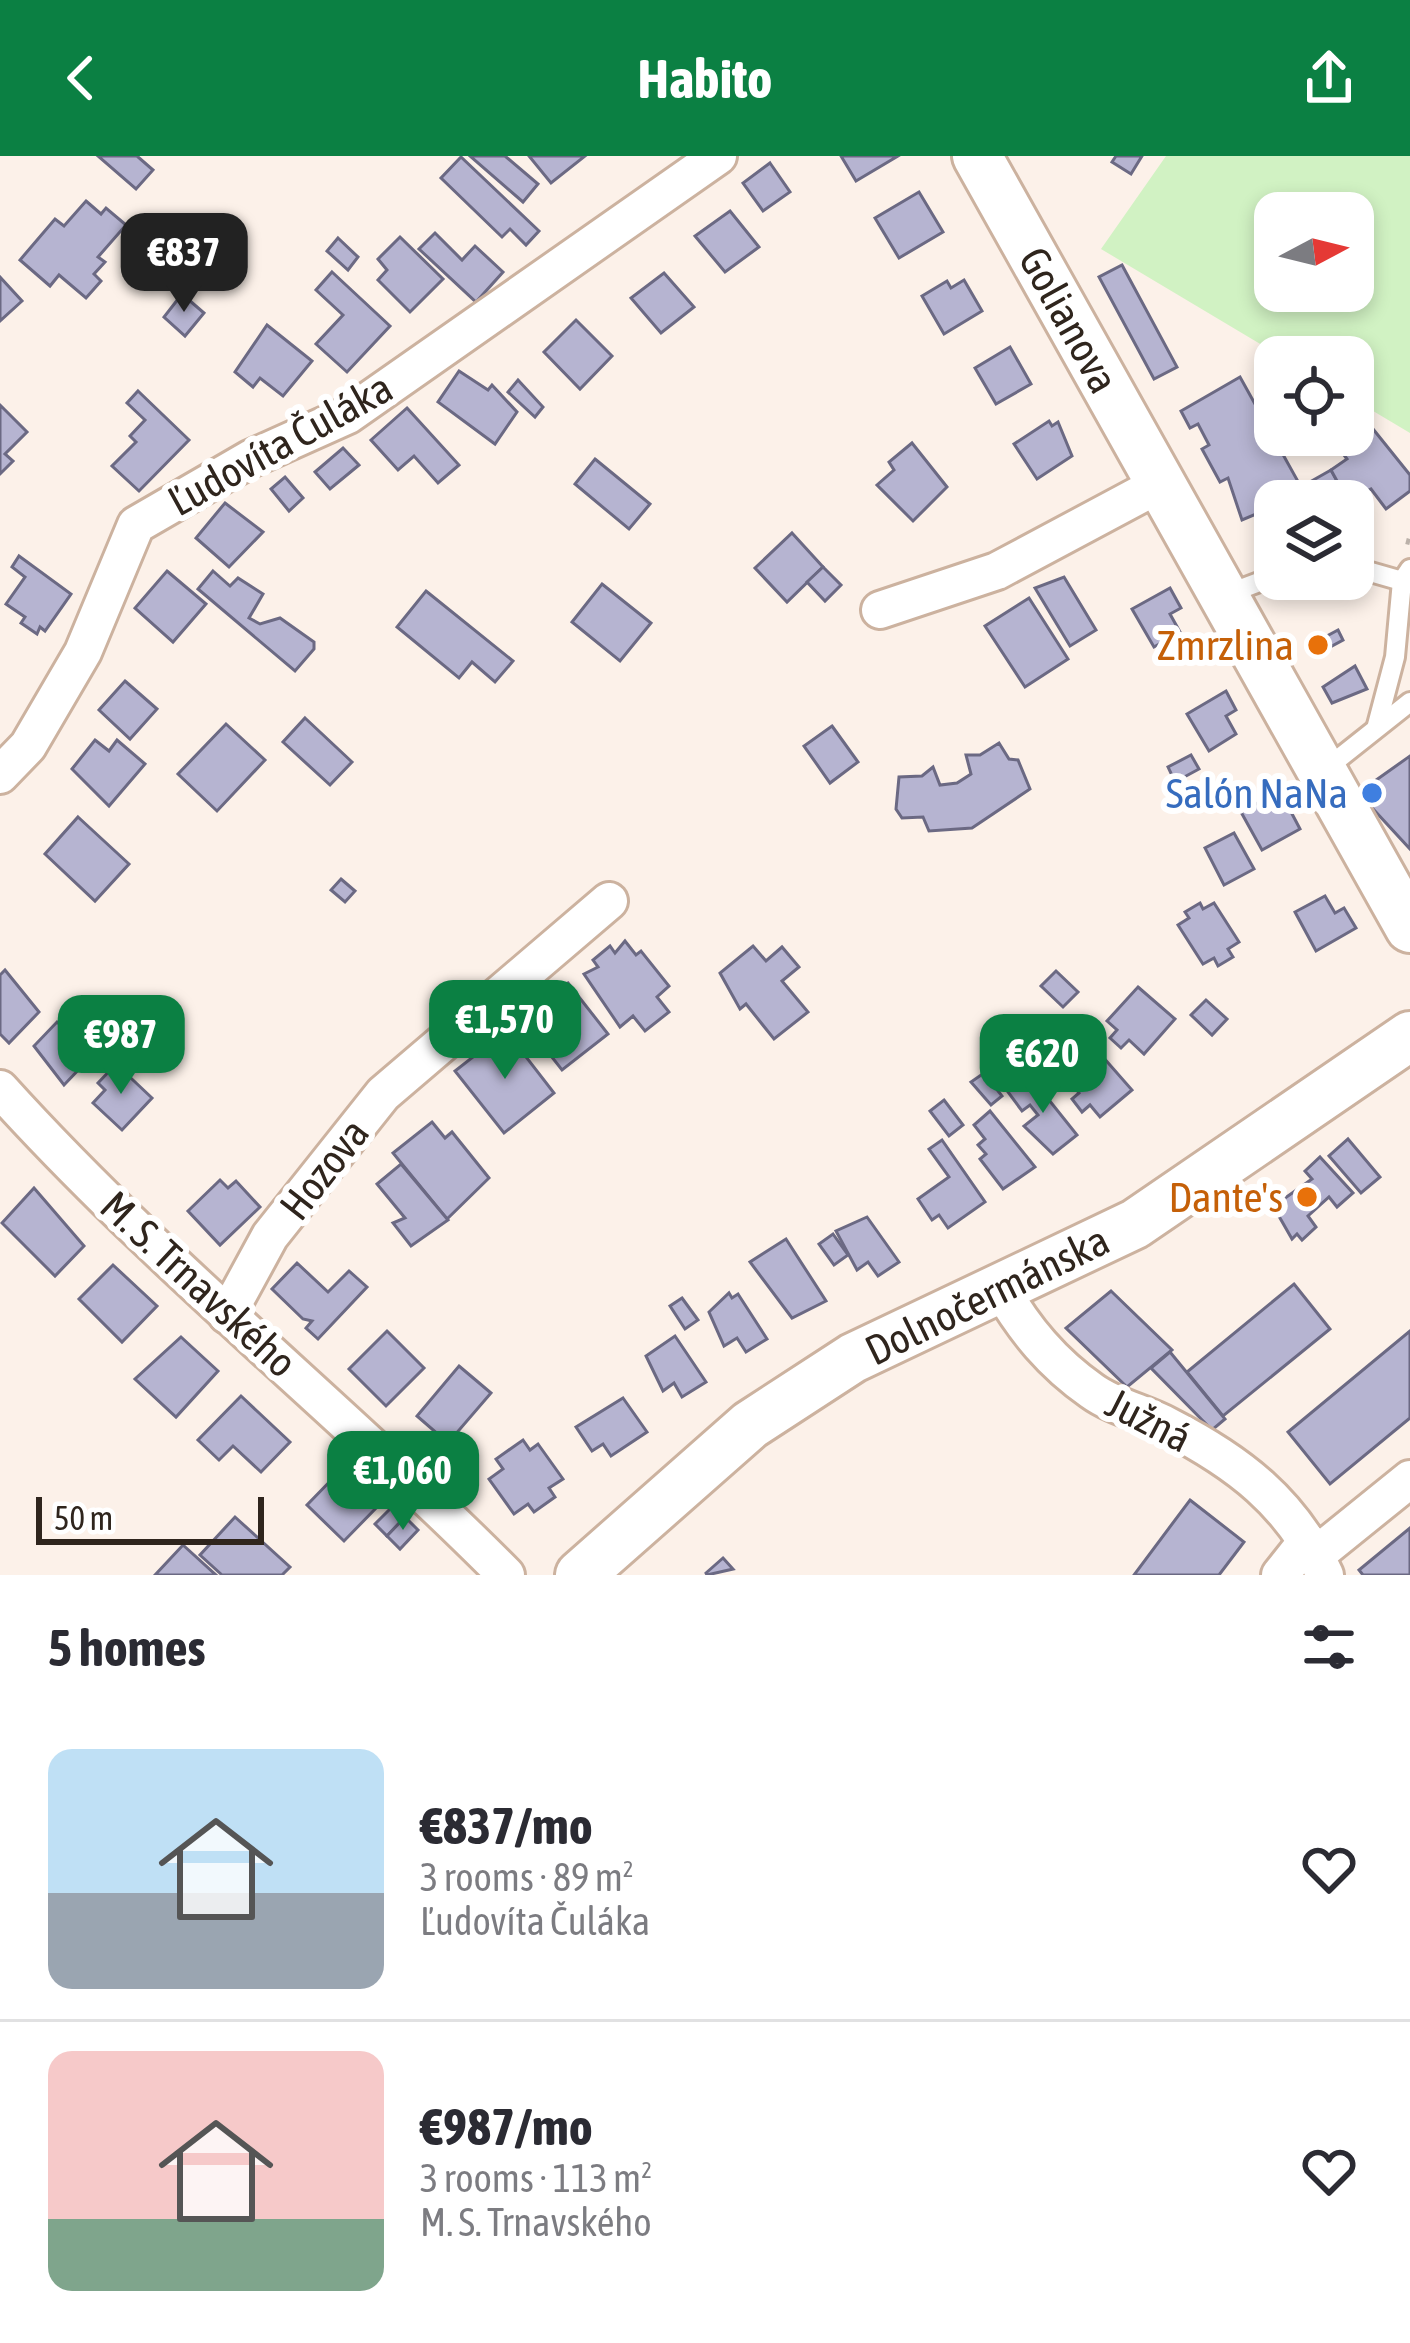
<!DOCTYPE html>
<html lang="en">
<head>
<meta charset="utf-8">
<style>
  body { margin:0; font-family:"Asap Condensed",sans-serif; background:#f2f2f3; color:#2b2b33; height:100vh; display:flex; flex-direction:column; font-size:45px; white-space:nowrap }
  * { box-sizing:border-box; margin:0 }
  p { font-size:39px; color:#7c7c81 }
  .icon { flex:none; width:66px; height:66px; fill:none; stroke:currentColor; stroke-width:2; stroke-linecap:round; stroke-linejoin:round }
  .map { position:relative; height:1419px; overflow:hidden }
  .side { display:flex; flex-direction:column; background:#fff; flex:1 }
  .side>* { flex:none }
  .needle { width:78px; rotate:83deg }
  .fabs { position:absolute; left:1254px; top:36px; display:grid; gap:24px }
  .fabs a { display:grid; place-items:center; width:120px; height:120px; border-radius:24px; background:#fff; box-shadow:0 6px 18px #0003; font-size:60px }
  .scale { position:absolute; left:36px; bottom:30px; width:228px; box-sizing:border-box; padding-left:12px; border:6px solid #2f251d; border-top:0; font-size:33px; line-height:42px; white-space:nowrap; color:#2f251d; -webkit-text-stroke:9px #fff; paint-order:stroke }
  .price { position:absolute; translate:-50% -102px; padding:0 27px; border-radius:24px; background:#0b8043; color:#fff; font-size:39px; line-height:78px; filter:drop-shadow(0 3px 6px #0008) }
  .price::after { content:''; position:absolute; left:50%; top:72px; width:36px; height:27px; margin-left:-18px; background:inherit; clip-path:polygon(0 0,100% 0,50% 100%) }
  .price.active { background:#222; color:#fff }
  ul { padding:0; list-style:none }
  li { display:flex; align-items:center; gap:36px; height:300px; padding:0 48px }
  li+li { border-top:3px solid #e1e1e2 }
  li span { display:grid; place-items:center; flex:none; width:336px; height:240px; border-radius:24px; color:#555 }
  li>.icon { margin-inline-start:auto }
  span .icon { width:144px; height:144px; fill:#fffc; stroke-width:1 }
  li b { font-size:51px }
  h2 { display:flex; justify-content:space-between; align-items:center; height:144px; padding:0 48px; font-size:51px }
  header { display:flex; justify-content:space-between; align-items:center; height:156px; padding:0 48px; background:#0b8043; color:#fff; font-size:54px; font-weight:700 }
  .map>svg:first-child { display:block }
  .green { fill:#d1f2c3; fill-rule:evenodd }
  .building { fill:#b6b4d1; stroke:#6b6983; stroke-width:3 }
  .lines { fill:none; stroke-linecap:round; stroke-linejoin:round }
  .lane-casing { stroke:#ccb29f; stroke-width:24 }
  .street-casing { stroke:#ccb29f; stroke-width:42 }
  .secondary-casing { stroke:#ccb29f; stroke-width:54 }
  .path { stroke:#bbb1a9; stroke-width:6; stroke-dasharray:9 6; stroke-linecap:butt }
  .lane { stroke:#fff; stroke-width:18 }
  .street { stroke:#fff; stroke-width:36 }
  .secondary { stroke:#fff; stroke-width:48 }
  .food-dot { fill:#e8710a; stroke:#fff; stroke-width:4.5 }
  .shop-dot { fill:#3f7fe0; stroke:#fff; stroke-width:4.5 }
  .labels { text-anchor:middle; stroke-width:12; stroke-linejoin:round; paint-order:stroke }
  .street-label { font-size:42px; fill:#2f251d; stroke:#fff }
  .food-label { font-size:42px; fill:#c56008; stroke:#fff; text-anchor:end }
  .shop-label { font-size:42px; fill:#366cbe; stroke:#fff; text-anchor:end }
</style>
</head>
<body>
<header><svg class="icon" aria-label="back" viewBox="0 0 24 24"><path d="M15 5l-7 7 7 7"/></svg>Habito<svg class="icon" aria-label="share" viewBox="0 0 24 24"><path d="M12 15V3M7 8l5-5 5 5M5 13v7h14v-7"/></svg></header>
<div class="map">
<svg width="1410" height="1419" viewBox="0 0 1410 1419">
  <rect width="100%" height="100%" fill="#fcf1e9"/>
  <path class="green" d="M1166 0H1410V277L1353 243V201H1282L1101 93ZM1275 57H1353V135H1275Z"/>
  <g class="building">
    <path d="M98 0H137L153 14 136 33Z"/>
    <path d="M470 0H505L538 28 523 46Z"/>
    <path d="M529 0H585L551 27Z"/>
    <path d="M841 0H898L856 25Z"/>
    <path d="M1116 0H1142L1131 18 1112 6Z"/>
    <path d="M461 1 539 75 526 89 510 73 502 81 441 22Z"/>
    <path d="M770 7 790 36 763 55 743 27Z"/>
    <path d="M919 36 943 76 899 102 875 62Z"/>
    <path d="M86 45 101 58 106 52 126 69 98 101 105 106 94 118 101 125 86 142 59 119 50 130 20 104 55 63 64 70Z"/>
    <path d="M730 55 759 91 725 116 695 80Z"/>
    <path d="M435 77 462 104 475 90 503 116 476 146 419 93Z"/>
    <path d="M400 81 443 123 410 156 378 124 387 114 378 103Z"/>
    <path d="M338 82 358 101 348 114 327 95Z"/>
    <path d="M1122 109 1177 211 1154 223 1099 121Z"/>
    <path d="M332 116 390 170 347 216 316 188 343 159 316 134Z"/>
    <path d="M664 117 694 151 661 177 631 142Z"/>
    <path d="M0 121 22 145 0 165Z"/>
    <path d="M964 124 982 155 944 178 922 140 947 125 951 132Z"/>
    <path d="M182 138 204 157 185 180 164 161Z"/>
    <path d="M576 164 612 200 580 233 544 196Z"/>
    <path d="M267 169 312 205 283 240 260 222 253 231 235 216Z"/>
    <path d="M1010 191 1031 228 996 248 975 212Z"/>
    <path d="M459 215 488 234 492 229 517 256 495 288 438 246Z"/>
    <path d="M1240 221 1301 331 1331 314 1348 345H1275V350L1242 364 1228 322 1220 326 1202 293 1209 289 1198 268 1190 272 1181 255Z"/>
    <path d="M518 224 543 251 535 261 508 236Z"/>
    <path d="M138 235 189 284 139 335 112 310 136 286 130 280 145 264 127 247Z"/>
    <path d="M0 249 27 276 5 298 13 305 0 318Z"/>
    <path d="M407 252 459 309 438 327 414 300 398 314 371 284Z"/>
    <path d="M1049 265 1052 270 1058 266 1072 300 1037 323 1014 288Z"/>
    <path d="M1369 268 1410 319V335L1386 353 1371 333 1348 345 1331 314 1347 303 1338 291Z"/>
    <path d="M912 287 947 331 913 365 877 329 894 314 889 306Z"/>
    <path d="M343 292 359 309 330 333 315 316Z"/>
    <path d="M595 303 650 348 629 373 575 328Z"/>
    <path d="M285 321 303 342 289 355 271 333Z"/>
    <path d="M225 347 263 376 229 411 196 382Z"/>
    <path d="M792 377 823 411 787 446 755 412Z"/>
    <path d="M19 400 71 438 45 475 40 471 37 478 21 467 25 461 6 448 25 421 12 411Z"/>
    <path d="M823 411 841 429 825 445 807 426Z"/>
    <path d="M167 415 206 448 173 486 135 452Z"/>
    <path d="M213 415 230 430 238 422 263 438 249 462 260 468 280 462 314 486V493L295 515 198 433Z"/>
    <path d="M1064 421 1096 474 1070 490 1035 432Z"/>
    <path d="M602 428 651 467 620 505 572 466Z"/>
    <path d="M1170 432 1181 452 1170 458 1180 476 1154 491 1132 453Z"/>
    <path d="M426 435 513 505 495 526 472 506 459 522 397 471Z"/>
    <path d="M1029 442 1068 503 1025 531 985 470Z"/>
    <path d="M1338 474 1343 484 1319 497 1314 487Z"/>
    <path d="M1355 510 1367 533 1332 547 1323 531Z"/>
    <path d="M125 525 157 553 130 583 99 554Z"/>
    <path d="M1226 535 1236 554 1226 560 1236 578 1209 595 1187 558Z"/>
    <path d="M305 562 352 606 330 629 283 586Z"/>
    <path d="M226 568 265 604 217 655 178 618Z"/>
    <path d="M832 570 858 606 830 627 804 590Z"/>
    <path d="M95 584 109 595 117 584 145 608 109 650 72 613Z"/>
    <path d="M999 587 1009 603 1018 604 1030 633 972 672 929 675 923 661 902 662 896 653 899 621 922 620 933 611 940 629 957 627 971 618 966 599H980Z"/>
    <path d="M1191 599 1199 613 1175 626 1168 611Z"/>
    <path d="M1410 600V693L1363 642 1365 632Z"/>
    <path d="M1280 635 1300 673 1262 694 1241 656Z"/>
    <path d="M78 661 129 708 95 745 45 698Z"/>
    <path d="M1234 677 1254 713 1224 729 1205 692Z"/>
    <path d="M341 723 355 735 345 746 331 734Z"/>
    <path d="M1325 740 1335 757 1344 752 1356 772 1316 795 1295 756Z"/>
    <path d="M1200 747 1203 753 1214 747 1239 786 1228 793 1233 801 1218 810 1214 802 1203 808 1178 769 1189 762 1185 756Z"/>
    <path d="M625 785 636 799 641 795 669 830 657 841 669 856 645 875 633 860 620 871 584 818 598 811 593 804 610 790 615 797Z"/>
    <path d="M753 790 766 805 782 791 799 811 782 825 808 856 774 883 746 848 740 853 720 817Z"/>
    <path d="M5 814 39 856 9 887 0 878V819Z"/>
    <path d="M1056 815 1078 836 1063 851 1041 830Z"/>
    <path d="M568 827 608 878 562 914 522 863Z"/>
    <path d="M1138 831 1175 863 1144 898 1129 884 1121 892 1110 882 1117 874 1107 865Z"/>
    <path d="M1206 844 1227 863 1212 879 1191 859Z"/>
    <path d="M78 864 95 871 104 887 64 929 34 890 57 866 68 876Z"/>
    <path d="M506 875 554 937 504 977 455 915Z"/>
    <path d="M1088 884 1132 934 1100 961 1090 949 1082 956 1072 943 1079 937 1073 929 1095 912 1078 893Z"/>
    <path d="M116 908 152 942 122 974 93 947 105 934 98 927Z"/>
    <path d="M984 917 1002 940 991 949 971 926Z"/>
    <path d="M1029 919 1077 979 1053 998 1024 970 1038 959 1030 949 1022 955 1008 936Z"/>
    <path d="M944 944 963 969 949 980 930 955Z"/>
    <path d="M990 955 1035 1011 1003 1033 980 1003 986 998 978 989 985 983 974 969Z"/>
    <path d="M432 966 445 982 452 976 489 1022 447 1063 393 997Z"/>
    <path d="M1348 983 1380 1021 1361 1037 1329 1000Z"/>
    <path d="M942 984 985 1046 948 1072 939 1059 932 1064 918 1043 949 1021 929 993Z"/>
    <path d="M1320 1001 1353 1037 1337 1051 1329 1041 1308 1060 1316 1071 1302 1084 1297 1078 1292 1083 1276 1055 1282 1050 1278 1047 1312 1023 1305 1015Z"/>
    <path d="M401 1008 448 1064 411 1090 393 1067 405 1062 377 1028Z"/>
    <path d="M220 1024 228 1032 236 1025 260 1051 220 1089 188 1055Z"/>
    <path d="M34 1032 84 1090 55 1120 2 1067Z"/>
    <path d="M867 1061 899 1106 878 1120 868 1106 857 1114 836 1075Z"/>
    <path d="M833 1078 848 1099 834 1109 819 1088Z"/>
    <path d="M786 1083 826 1145 792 1162 750 1106Z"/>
    <path d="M297 1107 328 1136 349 1115 367 1131 318 1183 306 1172 312 1165 303 1163 272 1133Z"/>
    <path d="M113 1109 157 1150 122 1186 79 1143Z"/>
    <path d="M1294 1128 1330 1173 1223 1260 1187 1216Z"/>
    <path d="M1111 1135 1172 1194 1127 1231 1066 1172Z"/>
    <path d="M729 1137 732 1142 738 1138 767 1183 746 1196 737 1182 724 1190 709 1156Z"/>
    <path d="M682 1142 698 1164 685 1173 670 1150Z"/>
    <path d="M387 1175 424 1212 386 1250 349 1213Z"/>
    <path d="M1410 1175V1262L1330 1328 1288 1276Z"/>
    <path d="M675 1180 706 1226 682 1241 674 1227 663 1235 646 1200Z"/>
    <path d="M181 1181 218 1215 176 1261 135 1223Z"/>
    <path d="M1170 1196 1225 1263 1212 1274 1151 1212Z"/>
    <path d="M459 1210 491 1237 448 1287 417 1260Z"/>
    <path d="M241 1240 290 1286 261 1316 233 1290 219 1304 198 1284Z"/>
    <path d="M623 1242 647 1276 611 1300 603 1288 592 1295 576 1271Z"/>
    <path d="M523 1284 530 1294 538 1288 563 1323 549 1332 555 1341 534 1356 528 1348 514 1358 489 1323 503 1313 496 1303Z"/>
    <path d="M339 1316 377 1351 344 1385 307 1349Z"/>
    <path d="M1190 1344 1244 1386 1219 1419H1134Z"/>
    <path d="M393 1350 405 1361 387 1380 375 1368Z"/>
    <path d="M235 1361 290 1411 282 1419H222L200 1399Z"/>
    <path d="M405 1361 418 1374 400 1393 387 1380Z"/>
    <path d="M1410 1372V1419H1363L1359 1414Z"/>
    <path d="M183 1389 216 1419H155Z"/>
    <path d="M723 1402 733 1413 707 1419 706 1417Z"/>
  </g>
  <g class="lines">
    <g class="lane-casing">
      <g id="lane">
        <path d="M1353 411 1402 425"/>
        <path d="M1225 439 1275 420"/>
        <path d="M1377 569 1395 501 1402 425 1410 413"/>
        <path d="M1323 615 1410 546"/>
      </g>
    </g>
    <g class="street-casing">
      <g id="street">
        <path d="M880 454 997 415 1160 328"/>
        <path d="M0 619 28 590 83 496 136 369 250 303 348 259 718 0"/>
        <path d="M0 933C157 1107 341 1253 506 1419"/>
        <path d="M1001 1133C1025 1174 1052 1207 1092 1235 1114 1251 1144 1257 1168 1270 1238 1306 1291 1346 1325 1419"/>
        <path d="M227 1159 270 1080 383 938 609 745"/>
        <path d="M1316 1399 1410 1323"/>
        <path d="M1280 1419 1307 1385"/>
      </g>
    </g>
    <g class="secondary-casing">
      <g id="secondary">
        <path d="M977 0 1410 772"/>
        <path d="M580 1419 750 1269 853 1202 1135 1068 1410 880"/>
      </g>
    </g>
    <path class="path" d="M1406 385 1410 386"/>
    <use href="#lane" class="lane"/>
    <use href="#street" class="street"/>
    <use href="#secondary" class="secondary"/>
  </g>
  <g class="food-dot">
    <circle cx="1318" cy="489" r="12"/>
    <circle cx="1307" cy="1041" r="12"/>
  </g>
  <circle class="shop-dot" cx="1372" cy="637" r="12"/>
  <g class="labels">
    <g class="street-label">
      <text transform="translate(1069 164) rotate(61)" y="15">Golianova</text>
      <text transform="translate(280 288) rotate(-29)" y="15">Ľudovíta Čuláka</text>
      <text transform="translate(324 1013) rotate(-52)" y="15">Hozova</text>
      <text transform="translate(199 1128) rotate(43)" y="15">M. S. Trnavského</text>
      <text transform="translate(987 1139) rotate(-26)" y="15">Dolnočermánska</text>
      <text transform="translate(1149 1264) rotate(27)" y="15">Južná</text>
    </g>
    <g class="food-label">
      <text x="1294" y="504">Zmrzlina</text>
      <text x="1283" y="1056">Dante's</text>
    </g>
    <g class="shop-label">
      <text x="1348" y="652">Salón NaNa</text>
    </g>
  </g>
</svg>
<div class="fabs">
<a><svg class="needle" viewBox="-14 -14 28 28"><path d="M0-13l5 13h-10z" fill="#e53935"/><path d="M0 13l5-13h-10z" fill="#7c7c81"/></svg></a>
<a><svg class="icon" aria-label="locate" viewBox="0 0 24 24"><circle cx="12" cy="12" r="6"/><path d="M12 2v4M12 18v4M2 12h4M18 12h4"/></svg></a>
<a><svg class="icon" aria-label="layers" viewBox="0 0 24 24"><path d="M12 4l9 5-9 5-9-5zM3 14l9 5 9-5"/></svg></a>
</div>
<div class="scale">50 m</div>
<b class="price active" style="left:184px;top:159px">€837</b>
<b class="price" style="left:505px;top:926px">€1,570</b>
<b class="price" style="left:121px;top:941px">€987</b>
<b class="price" style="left:1043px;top:960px">€620</b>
<b class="price" style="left:403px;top:1377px">€1,060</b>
</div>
<section class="side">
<h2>5 homes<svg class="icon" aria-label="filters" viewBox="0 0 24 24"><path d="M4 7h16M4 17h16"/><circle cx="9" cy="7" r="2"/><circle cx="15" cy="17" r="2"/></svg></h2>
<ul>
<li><span style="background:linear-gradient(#bfe0f5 60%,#9aa5b1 0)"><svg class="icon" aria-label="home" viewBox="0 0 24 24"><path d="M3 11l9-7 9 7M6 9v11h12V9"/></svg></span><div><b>€837/mo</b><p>3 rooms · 89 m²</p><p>Ľudovíta Čuláka</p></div><svg class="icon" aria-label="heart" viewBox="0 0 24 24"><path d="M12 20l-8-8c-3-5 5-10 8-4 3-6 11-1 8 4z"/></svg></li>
<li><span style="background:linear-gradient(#f6c9c9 70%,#7fa58c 0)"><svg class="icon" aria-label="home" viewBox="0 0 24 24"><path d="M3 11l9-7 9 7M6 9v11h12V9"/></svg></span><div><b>€987/mo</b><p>3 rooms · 113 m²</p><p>M. S. Trnavského</p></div><svg class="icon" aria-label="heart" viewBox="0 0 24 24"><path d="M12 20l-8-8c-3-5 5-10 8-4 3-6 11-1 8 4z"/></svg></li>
</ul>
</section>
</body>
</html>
